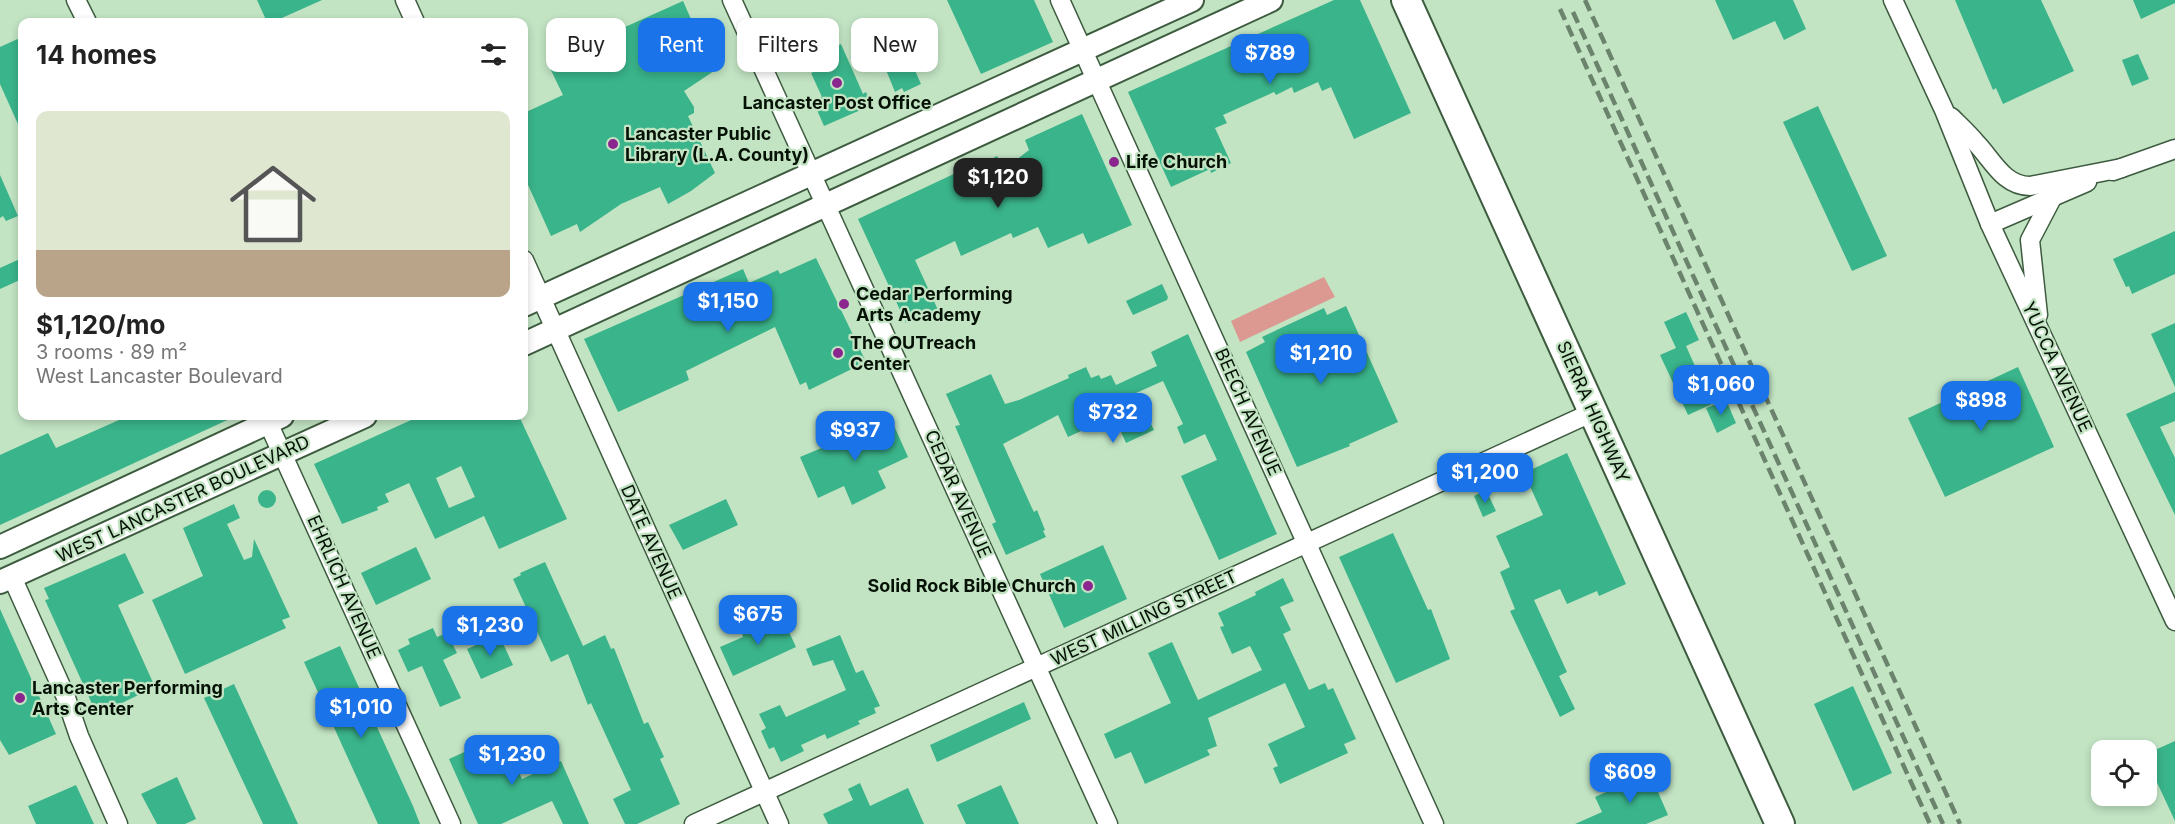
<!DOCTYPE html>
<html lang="en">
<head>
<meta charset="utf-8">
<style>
  body { margin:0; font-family:Inter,sans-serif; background:#f2f2f2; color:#222; height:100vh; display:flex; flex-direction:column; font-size:22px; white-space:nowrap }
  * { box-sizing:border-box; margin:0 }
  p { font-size:20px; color:#767676 }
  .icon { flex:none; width:33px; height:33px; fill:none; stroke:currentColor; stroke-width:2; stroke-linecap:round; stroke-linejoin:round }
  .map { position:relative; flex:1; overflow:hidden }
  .sheet { position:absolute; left:18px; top:18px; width:510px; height:402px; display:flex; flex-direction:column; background:#fff; border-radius:12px; box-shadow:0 3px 9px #0003 }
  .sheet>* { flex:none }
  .hud { position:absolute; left:546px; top:18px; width:570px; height:54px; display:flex; gap:12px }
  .tools { position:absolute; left:2091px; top:740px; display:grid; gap:12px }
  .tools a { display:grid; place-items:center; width:66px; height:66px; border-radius:12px; background:#fff; box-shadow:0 3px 9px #0003; font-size:30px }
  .price { position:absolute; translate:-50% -51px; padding:0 14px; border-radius:12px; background:#1a73e8; color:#fff; font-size:20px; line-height:39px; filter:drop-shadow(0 2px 3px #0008) }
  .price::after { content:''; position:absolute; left:50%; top:36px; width:18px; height:14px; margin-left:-9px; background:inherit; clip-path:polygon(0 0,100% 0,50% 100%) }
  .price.selected { background:#222; color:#fff }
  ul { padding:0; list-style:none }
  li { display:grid; align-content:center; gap:12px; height:318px; padding:0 18px }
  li+li { border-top:2px solid #e0e0e0 }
  li span { display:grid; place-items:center; height:186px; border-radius:12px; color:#555 }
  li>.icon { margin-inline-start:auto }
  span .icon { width:108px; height:108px; fill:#fffc; stroke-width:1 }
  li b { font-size:26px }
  h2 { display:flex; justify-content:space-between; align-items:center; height:72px; padding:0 18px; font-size:26px }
  .tag { padding:0 21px; border-radius:12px; background:#fff; box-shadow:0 3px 9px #0003; font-size:21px; line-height:54px }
  .tag.selected { background:#1a73e8; color:#fff }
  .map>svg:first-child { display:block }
  .green { fill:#dc9992 }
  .building { fill:#3ab48a; fill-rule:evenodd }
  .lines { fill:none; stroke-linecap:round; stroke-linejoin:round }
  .minor-casing { stroke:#3d5b3f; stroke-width:21 }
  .tertiary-casing { stroke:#3d5b3f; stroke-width:26 }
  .primary-casing { stroke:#3d5b3f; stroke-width:32 }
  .minor { stroke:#fff; stroke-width:18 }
  .tertiary { stroke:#fff; stroke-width:22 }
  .primary { stroke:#fff; stroke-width:28 }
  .rail { stroke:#6b836c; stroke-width:4.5; stroke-dasharray:12 6; stroke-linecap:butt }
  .poi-dot { fill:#8a268e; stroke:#c2e4c3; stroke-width:2 }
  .labels { text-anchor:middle; stroke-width:4.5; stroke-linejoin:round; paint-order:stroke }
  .poi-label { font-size:18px; font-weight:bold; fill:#061106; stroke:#c2e4c3; text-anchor:start }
  .street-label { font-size:18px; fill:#061106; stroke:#c2e4c3 }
</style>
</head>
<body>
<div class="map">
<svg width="2175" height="824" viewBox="0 0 2175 824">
  <rect width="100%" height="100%" fill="#c2e4c3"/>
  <path class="green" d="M1324 277 1335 297 1240 342 1231 321Z"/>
  <g class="building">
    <path d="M257 0H322L273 22H267Z"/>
    <path d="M947 0H1034L1053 42 981 74Z"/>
    <path d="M1334 0H1360L1411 113 1354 139 1331 87 1322 91 1318 82 1294 93 1292 87 1276 95 1274 92 1223 115 1227 123 1215 128 1231 163 1211 173 1210 169 1171 187 1128 92Z"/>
    <path d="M1715 0H1793L1806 29 1784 40 1775 21 1733 40Z"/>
    <path d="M1955 0H2041L2074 71 2003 104 1996 88 1993 90Z"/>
    <path d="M2133 0H2175V3L2141 19Z"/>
    <path d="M683 1 714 71 684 91 694 107V113L688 116 715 173 691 191 668 204 660 187 621 204 580 232 577 224 551 236 524 176V113L563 95 547 62Z"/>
    <path d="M22 37V133L0 84V47Z"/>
    <path d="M903 43 921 84 904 92 902 88 895 92 882 60 884 59 881 54Z"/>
    <path d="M841 44 863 94 866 92 872 105 824 126 813 101 822 97 811 73 824 68 819 55Z"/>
    <path d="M2138 54 2149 79 2132 86 2122 60Z"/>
    <path d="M1818 106 1887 256 1852 271 1783 122Z"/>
    <path d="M1082 114 1132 225 1088 244 1083 233 1048 248 1038 227 1013 238 1011 233 961 256 955 241 915 260 938 310 906 323 858 219 958 172 961 176 997 156 1004 169 1029 150 1025 140Z"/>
    <path d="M0 175 18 216 6 221 3 216 0 218Z"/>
    <path d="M2175 231V274L2132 294 2129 286 2126 287 2113 259Z"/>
    <path d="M22 258V279L0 289V268Z"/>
    <path d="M816 258 866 362 809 390 806 382 800 385 775 327 686 371 689 380 618 412 584 339 743 269 749 283 778 270 780 274Z"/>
    <path d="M1162 284 1168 297 1167 300 1133 315 1126 301Z"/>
    <path d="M1346 306 1398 422 1349 444 1350 446 1297 467 1246 352 1265 342 1262 337 1283 327 1324 308 1327 315Z"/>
    <path d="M1686 312 1699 340 1686 346 1712 404 1688 415 1660 355 1676 348 1664 322Z"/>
    <path d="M2175 323V387L2151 334Z"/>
    <path d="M1188 334 1277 534 1219 560 1181 476 1217 460 1205 434 1184 444 1177 427 1183 424 1163 381 1136 393 1154 430 1126 443 1117 423 1095 431 1092 426 1068 437 1058 415 1003 444 1031 506 1034 512 1037 510 1045 530 1043 531 1046 537 1006 555 992 524 996 522 955 426 960 425 946 394 991 374 1005 404 1019 400 1069 378 1068 375 1086 367 1091 378 1099 375 1101 379 1111 375 1116 385 1157 366 1151 352Z"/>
    <path d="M2018 367 2054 447 1945 497 1908 418Z"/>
    <path d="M2175 392V421L2160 427 2175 458V515L2126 414Z"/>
    <path d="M1726 400 1736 423 1717 433 1706 408Z"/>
    <path d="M128 416H236L0 525V455L48 433 56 448Z"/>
    <path d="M420 416H519L567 519 499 549 484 516 435 539 409 483 385 494 389 502 377 507 378 510 342 524 314 464ZM461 466 475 497 449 508 436 478Z"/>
    <path d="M891 419 908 457 878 471 886 488 852 505 844 486 818 498 800 457Z"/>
    <path d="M1567 453 1626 584 1599 596 1597 591 1567 604 1560 589 1534 600 1567 672 1559 676 1575 709 1560 717 1510 611 1515 609 1500 572 1510 567 1496 536 1543 515 1524 473Z"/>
    <circle cx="267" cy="499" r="9"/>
    <path d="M1486 490 1496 511 1483 517 1474 496Z"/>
    <path d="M726 499 738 525 683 550 669 525Z"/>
    <path d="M234 504 240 518 227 524 244 560 252 557 254 539 290 617 282 620 286 628 185 674 152 600 203 576 183 528Z"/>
    <path d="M1393 533 1428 610 1431 609 1450 659 1396 683 1339 557Z"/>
    <path d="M1103 545 1127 599 1064 628 1040 574Z"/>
    <path d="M416 547 431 579 376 605 361 573Z"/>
    <path d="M125 553 144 593 118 605 155 687 97 715 45 600 49 599 44 588Z"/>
    <path d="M545 562 583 646 605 635 611 649 614 648 644 724 648 722 664 757 660 759 680 804 637 824H625L613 799 631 790 591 703 588 705 568 654 551 662 513 579 521 575 520 573Z"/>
    <path d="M1283 578 1294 601 1280 607 1291 630 1283 634 1309 690 1325 683 1328 690 1333 688 1356 739 1344 744 1348 753 1280 784 1273 768 1278 766 1268 744 1305 727 1285 683 1208 718 1217 746 1207 750 1210 755 1145 784 1131 752 1115 759 1104 734 1171 703 1148 653 1172 642 1198 700 1262 670 1250 646 1232 654 1220 627 1224 626 1218 613 1256 595 1255 592Z"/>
    <path d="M0 609 56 734 9 755 0 740Z"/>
    <path d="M781 615 796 647 733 676 720 647 743 637 742 633Z"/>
    <path d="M433 628 437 637 447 633 457 653 443 660 461 698 440 707 422 666 408 672 398 650 410 644 408 639Z"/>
    <path d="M499 635 513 665 481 679 467 649Z"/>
    <path d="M840 635 856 673 863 670 880 706 874 708 876 713 858 721 860 724 827 739 825 734 801 745 804 751 781 762 774 747 769 749 761 731 766 728 759 714 780 705 786 717 846 690 833 660 813 666 806 649Z"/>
    <path d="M340 646 413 806 420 824H378L316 688 304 662Z"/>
    <path d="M234 684 298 824H263L204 698Z"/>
    <path d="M1853 686 1892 773 1853 791 1814 704Z"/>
    <path d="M1024 702 1031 719 937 762 930 745Z"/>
    <path d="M502 735 522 779 561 761 589 824H563L552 801 501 824H478L449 759Z"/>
    <path d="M2175 741V821L2146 759V754Z"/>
    <path d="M1647 774 1649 778 1651 776 1668 815 1646 824H1575L1602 812 1595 797Z"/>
    <path d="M177 777 196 819 185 824H157L141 794Z"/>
    <path d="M860 783 870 806 908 788 924 824H828L823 814 853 800 848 789Z"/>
    <path d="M76 785 94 824H36L28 806Z"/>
    <path d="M1001 785 1019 824H966L957 805Z"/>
  </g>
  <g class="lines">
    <g class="minor-casing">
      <g id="minor">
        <path d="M76 0 87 22"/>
        <path d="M405 0 415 22"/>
        <path d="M732 0 1108 824"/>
        <path d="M1060 0 1434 824"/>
        <path d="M1893 0 1944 110 1990 224 2175 621"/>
        <path d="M1951 117C1960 126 1969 134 1977 144 1993 161 2004 186 2030 186L2122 168"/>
        <path d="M2113 171 2175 149"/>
        <path d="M1990 224 2087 182"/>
        <path d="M524 260 779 824"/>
        <path d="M2038 315 2030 240 2052 198"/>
        <path d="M265 416 451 824"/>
        <path d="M12 577 65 695 79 736 118 824"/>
        <path d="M694 824 1593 412"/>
      </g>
    </g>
    <g class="tertiary-casing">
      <g id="tertiary">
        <path d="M524 305 1192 0"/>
        <path d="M524 344 1271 0"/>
        <path d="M0 547 282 416"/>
        <path d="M0 582 365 416"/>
      </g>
    </g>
    <g class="primary-casing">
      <path id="primary" d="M1406 0 1780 824"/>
    </g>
    <use href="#minor" class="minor"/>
    <use href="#tertiary" class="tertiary"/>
    <use href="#primary" class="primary"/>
    <g class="rail">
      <path d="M1585 0 1960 824"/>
      <path d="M1560 9 1930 824"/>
      <path d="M1573 12 1943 824"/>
    </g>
  </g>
  <g class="poi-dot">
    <circle cx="837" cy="83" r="6"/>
    <circle cx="613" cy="144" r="6"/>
    <circle cx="1114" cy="162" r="6"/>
    <circle cx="844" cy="304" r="6"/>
    <circle cx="838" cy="353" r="6"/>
    <circle cx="1088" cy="586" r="6"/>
    <circle cx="20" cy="698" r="6"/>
  </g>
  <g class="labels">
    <g class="poi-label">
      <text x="837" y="109" text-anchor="middle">Lancaster Post Office</text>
      <text x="625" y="140">Lancaster Public<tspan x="625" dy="21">Library (L.A. County)</tspan></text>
      <text x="1126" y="168">Life Church</text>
      <text x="856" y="300">Cedar Performing<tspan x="856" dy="21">Arts Academy</tspan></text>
      <text x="850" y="349">The OUTreach<tspan x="850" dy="21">Center</tspan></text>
      <text x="1076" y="592" text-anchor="end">Solid Rock Bible Church</text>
      <text x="32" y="694">Lancaster Performing<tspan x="32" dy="21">Arts Center</tspan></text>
    </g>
    <g class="street-label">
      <text transform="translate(2057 367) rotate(65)" y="6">YUCCA AVENUE</text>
      <text transform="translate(1248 412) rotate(66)" y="6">BEECH AVENUE</text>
      <text transform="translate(1593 412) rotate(66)" y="6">SIERRA HIGHWAY</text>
      <text transform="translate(958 494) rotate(66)" y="6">CEDAR AVENUE</text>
      <text transform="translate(183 499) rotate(-25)" y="6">WEST LANCASTER BOULEVARD</text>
      <text transform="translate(651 542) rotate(66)" y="6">DATE AVENUE</text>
      <text transform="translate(344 587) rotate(66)" y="6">EHRLICH AVENUE</text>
      <text transform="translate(1144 618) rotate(-25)" y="6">WEST MILLING STREET</text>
    </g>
  </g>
</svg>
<div class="tools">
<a><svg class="icon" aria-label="locate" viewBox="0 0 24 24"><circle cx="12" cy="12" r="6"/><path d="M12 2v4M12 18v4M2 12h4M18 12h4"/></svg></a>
</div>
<b class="price" style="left:1270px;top:85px">$789</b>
<b class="price selected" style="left:998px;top:209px">$1,120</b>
<b class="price" style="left:728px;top:333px">$1,150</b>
<b class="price" style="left:1321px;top:385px">$1,210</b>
<b class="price" style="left:1721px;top:416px">$1,060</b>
<b class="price" style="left:1981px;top:432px">$898</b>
<b class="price" style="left:1113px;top:444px">$732</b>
<b class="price" style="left:855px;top:462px">$937</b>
<b class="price" style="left:1485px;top:504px">$1,200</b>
<b class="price" style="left:758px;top:646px">$675</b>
<b class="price" style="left:490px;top:657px">$1,230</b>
<b class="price" style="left:361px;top:739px">$1,010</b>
<b class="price" style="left:512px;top:786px">$1,230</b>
<b class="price" style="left:1630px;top:804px">$609</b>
<div class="hud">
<a class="tag">Buy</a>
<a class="tag selected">Rent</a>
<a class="tag">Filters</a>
<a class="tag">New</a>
</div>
<section class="sheet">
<h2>14 homes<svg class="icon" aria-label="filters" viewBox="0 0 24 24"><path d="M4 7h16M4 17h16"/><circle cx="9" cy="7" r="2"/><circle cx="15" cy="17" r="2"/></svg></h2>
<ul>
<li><span style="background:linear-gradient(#dfe7d0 75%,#b9a48a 0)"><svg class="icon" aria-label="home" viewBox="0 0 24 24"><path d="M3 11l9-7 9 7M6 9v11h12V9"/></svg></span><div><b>$1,120/mo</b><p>3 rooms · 89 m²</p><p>West Lancaster Boulevard</p></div></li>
</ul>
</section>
</div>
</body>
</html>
